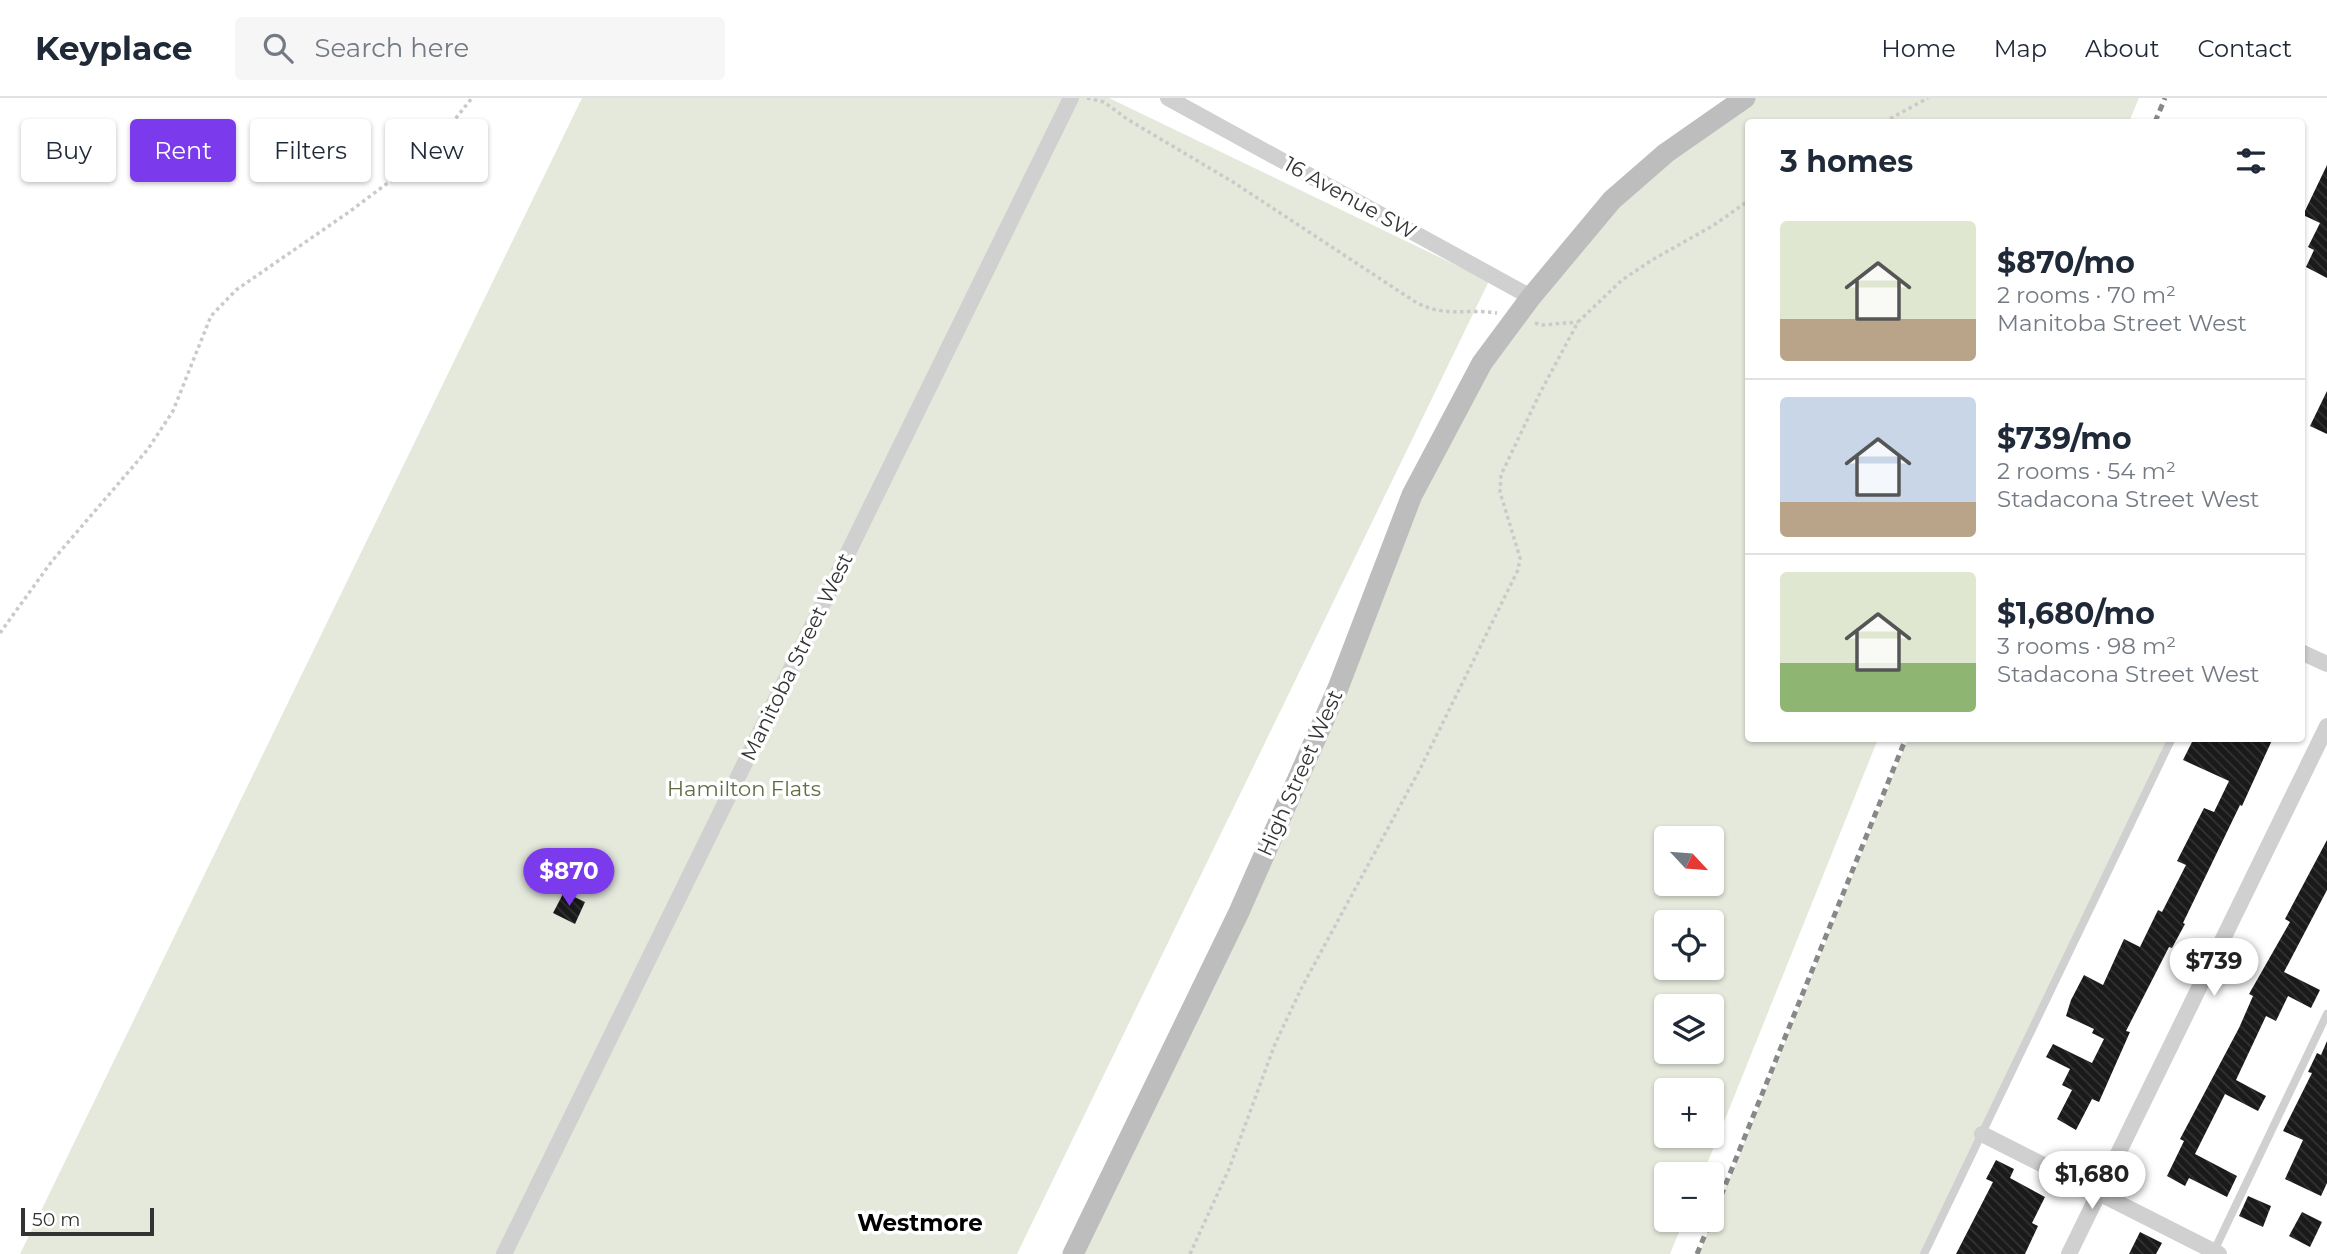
<!DOCTYPE html>
<html lang="en">
<head>
<meta charset="utf-8">
<style>
  body { margin:0; font-family:Montserrat,sans-serif; background:#f6f6f7; color:#1f2937; height:100vh; display:flex; flex-direction:column; font-size:26px; white-space:nowrap }
  * { box-sizing:border-box; margin:0 }
  p { font-size:23px; color:#747a83 }
  .icon { flex:none; width:38px; height:38px; fill:none; stroke:currentColor; stroke-width:2; stroke-linecap:round; stroke-linejoin:round }
  .map { position:relative; flex:1; overflow:hidden }
  .details { position:absolute; left:1745px; top:21px; width:560px; height:623px; display:flex; flex-direction:column; background:#fff; border-radius:7px; box-shadow:0 2px 5px #0004 }
  .details>* { flex:none }
  .guide { position:absolute; left:21px; top:21px; width:665px; height:63px; display:flex; gap:14px }
  .needle { width:46px; rotate:116deg }
  .buttons { position:absolute; left:1654px; top:728px; display:grid; gap:14px }
  .buttons a { display:grid; place-items:center; width:70px; height:70px; border-radius:7px; background:#fff; box-shadow:0 2px 5px #0004; font-size:35px }
  .scale { position:absolute; left:21px; bottom:18px; width:133px; box-sizing:border-box; padding-left:7px; border:4px solid #333; border-top:0; font-size:19px; line-height:24px; white-space:nowrap; color:#333; -webkit-text-stroke:5px #fff; paint-order:stroke }
  .price { position:absolute; translate:-50% -60px; padding:0 16px; border-radius:24px; background:#fff; color:#222; font-size:23px; line-height:46px; filter:drop-shadow(0 2px 4px #0008) }
  .price::after { content:''; position:absolute; left:50%; top:42px; width:21px; height:16px; margin-left:-10px; background:inherit; clip-path:polygon(0 0,100% 0,50% 100%) }
  .price.active { background:#7c3aed; color:#fff }
  ul { padding:0; list-style:none }
  li { display:flex; align-items:center; gap:21px; height:175px; padding:0 35px }
  li+li { border-top:2px solid #e0e1e3 }
  li span { display:grid; place-items:center; flex:none; width:196px; height:140px; border-radius:7px; color:#555 }
  li>.icon { margin-inline-start:auto }
  span .icon { width:84px; height:84px; fill:#fffc; stroke-width:1 }
  li b { font-size:30px }
  h2 { display:flex; justify-content:space-between; align-items:center; height:84px; padding:0 35px; font-size:30px }
  .pill { padding:0 24px; border-radius:7px; background:#fff; box-shadow:0 2px 5px #0004; font-size:24px; line-height:63px }
  .pill.active { background:#7c3aed; color:#fff }
  header { display:flex; align-items:center; gap:42px; box-sizing:border-box; height:98px; padding:0 35px; background:#fff; border-bottom:2px solid #e0e1e3 }
  header strong { font-size:33px }
  nav { display:flex; gap:38px; margin-inline-start:auto; font-size:24px }
  .search { width:490px; height:63px; background:#f6f6f7; display:flex; align-items:center; gap:18px; box-sizing:border-box; padding:0 24px; border-radius:7px; color:#747a83; font-size:26px }
  .map>svg:first-child { display:block }
  .green { fill:#e5e9dc; fill-rule:evenodd }
  .building { fill:url(#building-back-hatch) }
  .lines { fill:none; stroke-linecap:round; stroke-linejoin:round }
  .path { stroke:#cacaca; stroke-width:3.5; stroke-dasharray:3.5 3.5; stroke-linecap:butt }
  .service { stroke:#d0d0d0; stroke-width:8 }
  .minor { stroke:#d0d0d0; stroke-width:16 }
  .secondary { stroke:#bdbdbd; stroke-width:21 }
  .rail { stroke:#888; stroke-width:5; stroke-dasharray:7 5; stroke-linecap:butt }
  .labels { text-anchor:middle; stroke-width:7; stroke-linejoin:round; paint-order:stroke }
  .street-label { font-size:21px; fill:#333; stroke:#fff }
  .park-label { font-size:21px; fill:#5f6d42; stroke:#fff }
  .neighbourhood-label { font-size:23px; font-weight:bold; fill:#000; stroke:#fff }
</style>
</head>
<body>
<header>
<strong>Keyplace</strong>
<div class="search"><svg class="icon" aria-label="search" viewBox="0 0 24 24"><circle cx="10" cy="10" r="6"/><path d="M15 15l6 6"/></svg>Search here</div>
<nav><a>Home</a><a>Map</a><a>About</a><a>Contact</a></nav>
</header>
<div class="map">
<svg width="2327" height="1156" viewBox="0 0 2327 1156">
  <defs>
    <pattern id="building-back-hatch" width="6" height="6" patternUnits="userSpaceOnUse" patternTransform="scale(1.75)"><rect width="6" height="6" fill="#1a1a1a"/><path d="M-1 5l2 2M0 0l6 6M5-1l2 2" fill="none" stroke="#333"/></pattern>
  </defs>
  <rect width="100%" height="100%" fill="#fff"/>
  <g class="green">
    <path d="M582 0H1109L1489 183 1017 1156H20Z"/>
    <path d="M1753 0H2139L2129 24H1748V640L1878 641 1703 1076H1666V1122H1684L1670 1156H1076L1412 411 1483 267 1614 106ZM1666 740H1712V786H1666ZM1666 824H1712V870H1666ZM1666 908H1712V954H1666ZM1666 992H1712V1038H1666Z"/>
    <path d="M1908 641H2172L1924 1156H1699Z"/>
  </g>
  <g class="building">
    <path d="M2327 67V180L2306 169 2314 152 2308 149 2320 125 2303 117Z"/>
    <path d="M2327 293V336L2310 328Z"/>
    <path d="M2194 640H2273L2242 708 2240 707 2183 825 2185 826 2172 850 2169 849 2126 933 2130 934 2099 1004 2092 1001 2076 1032 2057 1021 2072 992 2062 987 2070 971 2046 959 2053 946 2092 965 2104 941 2092 935 2094 931 2066 918 2071 902 2084 877 2103 887 2124 841 2140 849 2158 812 2162 814 2186 767 2177 763 2204 710 2214 714 2229 683 2183 662Z"/>
    <path d="M2327 742V792L2284 874 2320 892 2311 910 2288 898 2276 923 2266 918 2236 982 2266 998 2258 1013 2225 996 2195 1056 2237 1078 2227 1099 2189 1080 2185 1088 2167 1078 2184 1043 2180 1041 2239 930 2253 898 2249 896 2290 824 2285 821Z"/>
    <path d="M564 794 585 804 575 826 553 815Z"/>
    <path d="M2327 943V1085L2321 1098 2285 1081 2303 1042 2283 1033 2312 975 2308 974 2317 955 2321 957Z"/>
    <path d="M1996 1062 2014 1071 2010 1080 2045 1099 2032 1125 2038 1128 2025 1156H1956L1993 1084 1986 1081Z"/>
    <path d="M2248 1098 2271 1108 2263 1129 2239 1118Z"/>
    <path d="M2302 1114 2322 1124 2310 1149 2289 1138Z"/>
    <path d="M2140 1134 2162 1145 2156 1156H2129Z"/>
  </g>
  <g class="lines">
    <g class="path">
      <path d="M1087 0 1104 4 1127 21 1233 84 1417 205C1448 220 1466 210 1497 215"/>
      <path d="M1884 24 1928 0"/>
      <path d="M1535 225 1542 227 1578 224"/>
      <path d="M0 535 52 463 148 351 173 313 211 218 236 192 349 114 397 78 440 40 472 0"/>
      <path d="M1190 1156 1229 1071 1275 946 1302 889 1420 671 1518 472 1520 460 1500 394 1501 377 1540 295 1578 224 1622 182 1652 162 1714 127 1748 103"/>
    </g>
    <g class="service">
      <path d="M2214 1153 2327 916"/>
      <path d="M1924 1156 2172 640"/>
    </g>
    <g class="minor">
      <path d="M1168 0 1531 199"/>
      <path d="M2301 554 2327 566"/>
      <path d="M1982 1036 2219 1156"/>
      <path d="M504 1156 1071 0"/>
      <path d="M2069 1156 2327 628"/>
    </g>
    <path class="secondary" d="M1073 1156 1239 814 1338 590 1412 397 1482 265 1531 199 1612 102 1666 55 1745 0"/>
    <g class="rail">
      <path d="M2155 24 2165 0"/>
      <path d="M1712 1120 1906 640"/>
      <path d="M1697 1156 1711 1122"/>
    </g>
  </g>
  <g class="labels">
    <g class="street-label">
      <text transform="translate(1350 100) rotate(29)" y="7">16 Avenue SW</text>
      <text transform="translate(797 559) rotate(-64)" y="7">Manitoba Street West</text>
      <text transform="translate(1300 675) rotate(-66)" y="7">High Street West</text>
    </g>
    <g class="park-label">
      <text x="744" y="698">Hamilton Flats</text>
    </g>
    <g class="neighbourhood-label">
      <text x="920" y="1133">Westmore</text>
    </g>
  </g>
</svg>
<div class="buttons">
<a><svg class="needle" viewBox="-14 -14 28 28"><path d="M0-13l5 13h-10z" fill="#e53935"/><path d="M0 13l5-13h-10z" fill="#747a83"/></svg></a>
<a><svg class="icon" aria-label="locate" viewBox="0 0 24 24"><circle cx="12" cy="12" r="6"/><path d="M12 2v4M12 18v4M2 12h4M18 12h4"/></svg></a>
<a><svg class="icon" aria-label="layers" viewBox="0 0 24 24"><path d="M12 4l9 5-9 5-9-5zM3 14l9 5 9-5"/></svg></a>
<a>+</a>
<a>−</a>
</div>
<div class="scale">50 m</div>
<b class="price active" style="left:569px;top:810px">$870</b>
<b class="price" style="left:2214px;top:900px">$739</b>
<b class="price" style="left:2092px;top:1113px">$1,680</b>
<div class="guide">
<a class="pill">Buy</a>
<a class="pill active">Rent</a>
<a class="pill">Filters</a>
<a class="pill">New</a>
</div>
<section class="details">
<h2>3 homes<svg class="icon" aria-label="filters" viewBox="0 0 24 24"><path d="M4 7h16M4 17h16"/><circle cx="9" cy="7" r="2"/><circle cx="15" cy="17" r="2"/></svg></h2>
<ul>
<li><span style="background:linear-gradient(#dfe7d0 70%,#b9a48a 0)"><svg class="icon" aria-label="home" viewBox="0 0 24 24"><path d="M3 11l9-7 9 7M6 9v11h12V9"/></svg></span><div><b>$870/mo</b><p>2 rooms · 70 m²</p><p>Manitoba Street West</p></div></li>
<li><span style="background:linear-gradient(#c9d6e8 75%,#b9a48a 0)"><svg class="icon" aria-label="home" viewBox="0 0 24 24"><path d="M3 11l9-7 9 7M6 9v11h12V9"/></svg></span><div><b>$739/mo</b><p>2 rooms · 54 m²</p><p>Stadacona Street West</p></div></li>
<li><span style="background:linear-gradient(#dfe7d0 65%,#8fb573 0)"><svg class="icon" aria-label="home" viewBox="0 0 24 24"><path d="M3 11l9-7 9 7M6 9v11h12V9"/></svg></span><div><b>$1,680/mo</b><p>3 rooms · 98 m²</p><p>Stadacona Street West</p></div></li>
</ul>
</section>
</div>
</body>
</html>
